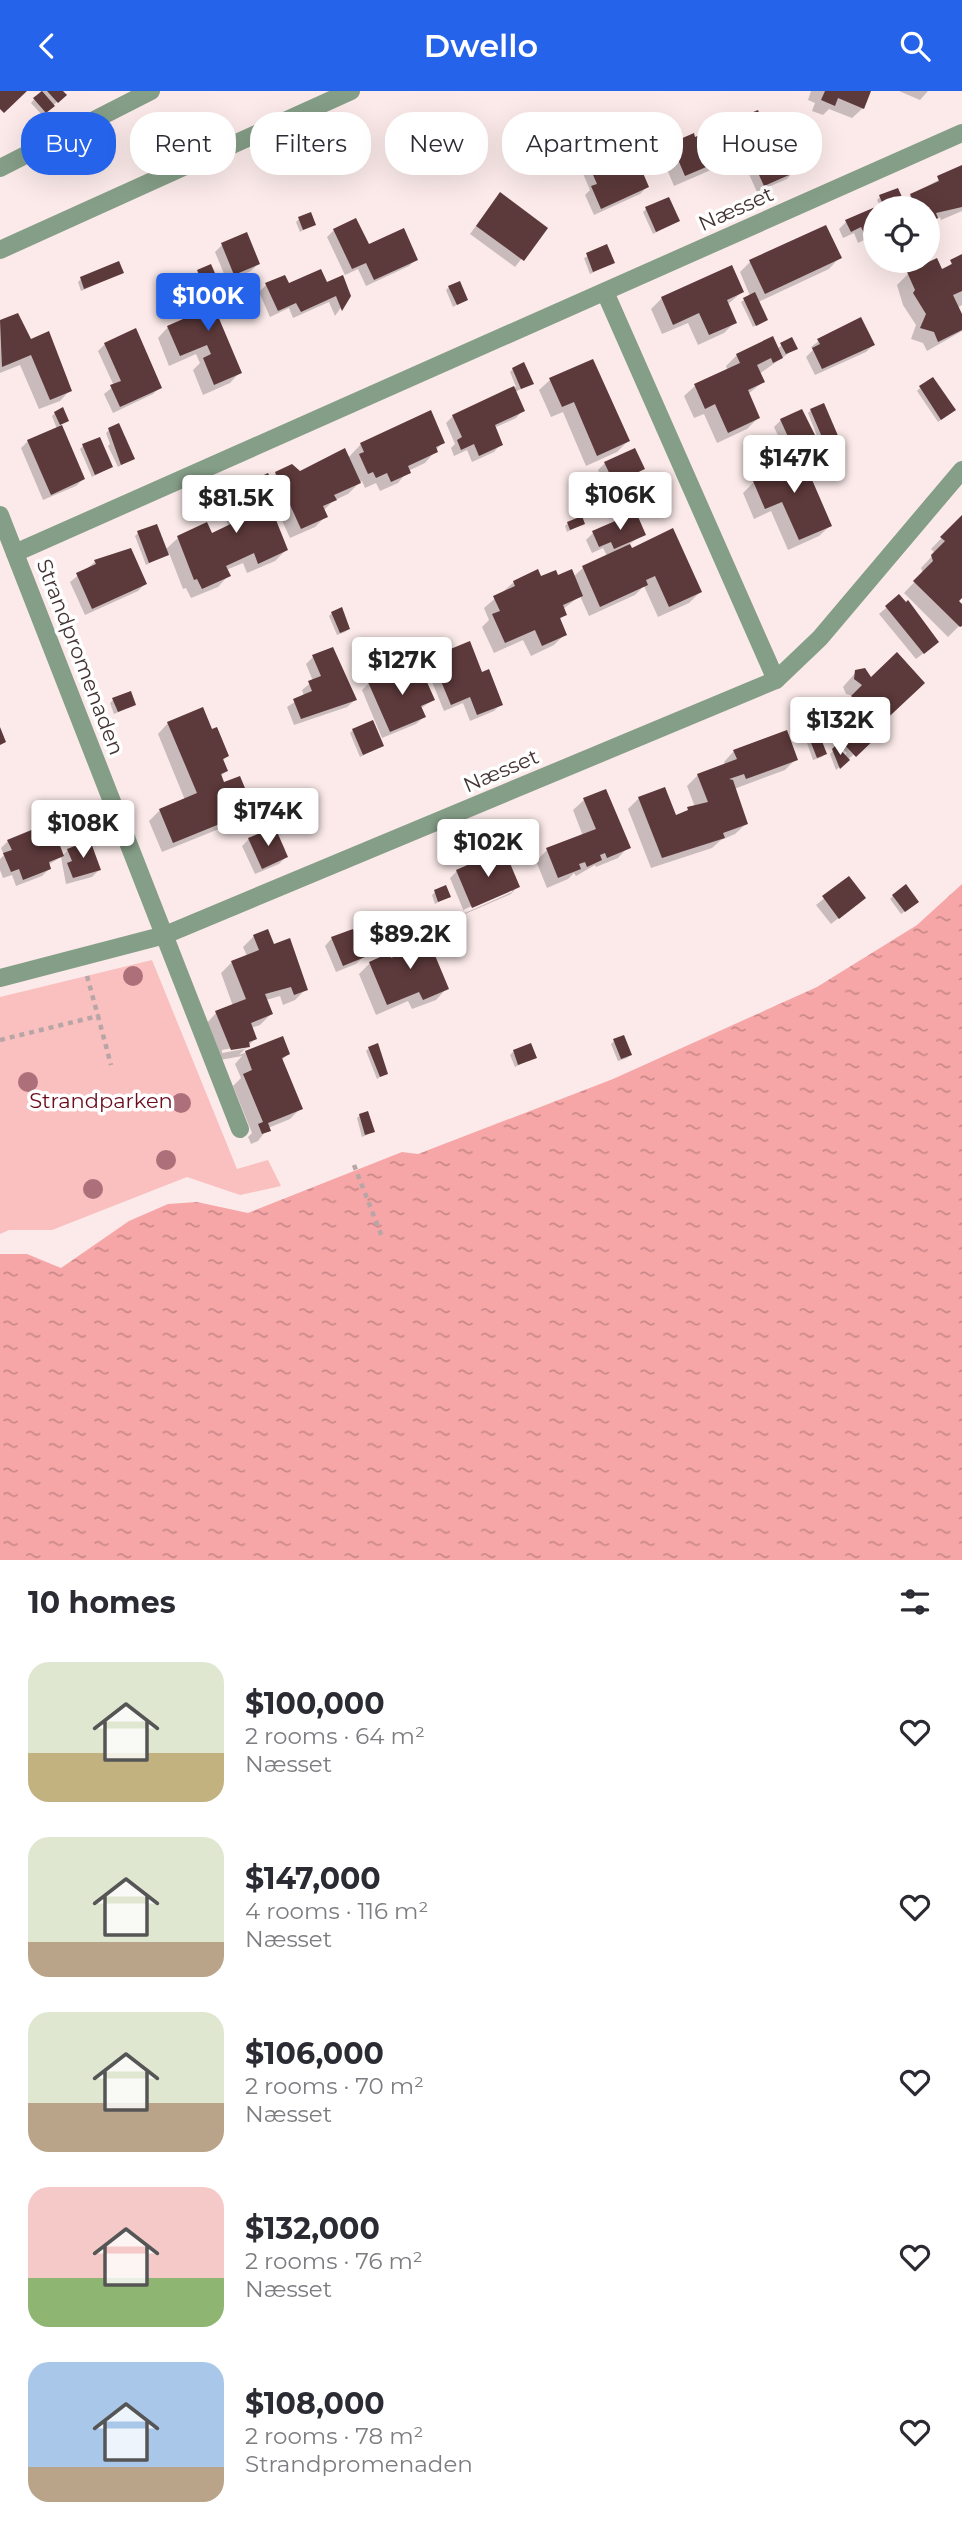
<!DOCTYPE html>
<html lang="en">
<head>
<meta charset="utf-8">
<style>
  body { margin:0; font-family:Montserrat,sans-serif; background:#f2f2f3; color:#2b2b33; height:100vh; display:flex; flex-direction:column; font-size:26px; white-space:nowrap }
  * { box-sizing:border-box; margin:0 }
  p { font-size:23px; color:#7c7c81 }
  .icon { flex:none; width:38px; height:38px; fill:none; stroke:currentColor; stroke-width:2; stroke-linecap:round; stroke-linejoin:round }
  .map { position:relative; height:1469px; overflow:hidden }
  .sheet { display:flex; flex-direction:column; background:#fff; flex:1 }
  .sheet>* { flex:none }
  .top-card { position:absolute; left:21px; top:21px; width:920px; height:63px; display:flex; gap:14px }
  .tools { position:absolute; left:863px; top:105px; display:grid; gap:14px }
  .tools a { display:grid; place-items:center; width:77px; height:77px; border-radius:50%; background:#fff; box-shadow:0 7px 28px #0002; font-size:35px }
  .price { position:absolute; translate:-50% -60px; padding:0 16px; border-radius:7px; background:#fff; color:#222; font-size:23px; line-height:46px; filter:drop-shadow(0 2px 4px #0008) }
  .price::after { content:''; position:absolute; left:50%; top:42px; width:21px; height:16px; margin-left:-10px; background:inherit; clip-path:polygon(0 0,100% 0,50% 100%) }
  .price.on { background:#2563eb; color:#fff }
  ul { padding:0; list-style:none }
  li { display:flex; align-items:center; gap:21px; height:175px; padding:0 28px }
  li span { display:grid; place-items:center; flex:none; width:196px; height:140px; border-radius:21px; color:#555 }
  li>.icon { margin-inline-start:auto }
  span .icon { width:84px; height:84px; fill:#fffc; stroke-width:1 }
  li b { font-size:30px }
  h2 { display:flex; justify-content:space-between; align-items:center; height:84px; padding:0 28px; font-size:30px }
  .pill { padding:0 24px; border-radius:28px; background:#fff; box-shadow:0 7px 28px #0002; font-size:24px; line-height:63px }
  .pill.on { background:#2563eb; color:#fff }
  header { display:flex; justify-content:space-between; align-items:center; height:91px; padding:0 28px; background:#2563eb; color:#fff; font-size:32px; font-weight:600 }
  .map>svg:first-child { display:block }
  .green { fill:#fabfbf }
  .water { fill:url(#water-ripples) }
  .shadow { fill:#0003; fill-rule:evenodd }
  .building { fill:#5c393a }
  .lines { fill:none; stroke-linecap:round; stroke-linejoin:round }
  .path { stroke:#b8a6a6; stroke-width:4.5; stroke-dasharray:5 5; stroke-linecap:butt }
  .minor { stroke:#859e87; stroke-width:18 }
  .tree { fill:#ad707a }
  .labels { text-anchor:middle; stroke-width:7; stroke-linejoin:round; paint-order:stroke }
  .street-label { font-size:21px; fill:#453434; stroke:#fff }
  .park-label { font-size:21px; fill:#6c0d1e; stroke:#fff }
</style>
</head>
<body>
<header><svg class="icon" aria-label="back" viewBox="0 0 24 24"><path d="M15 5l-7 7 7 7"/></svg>Dwello<svg class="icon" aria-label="search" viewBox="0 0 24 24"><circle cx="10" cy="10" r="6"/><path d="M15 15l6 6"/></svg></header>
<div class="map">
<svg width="962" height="1469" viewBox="0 0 962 1469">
  <defs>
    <pattern id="water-ripples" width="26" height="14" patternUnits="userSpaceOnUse" patternTransform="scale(1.75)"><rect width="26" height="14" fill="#f7a6a7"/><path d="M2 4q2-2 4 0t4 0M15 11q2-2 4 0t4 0" fill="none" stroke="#ca8889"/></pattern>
  </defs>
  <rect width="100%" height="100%" fill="#fceaea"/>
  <path class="green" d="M152 869 237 1078 268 1069 281 1095 240 1104 187 1086 52 1139H9L0 1143V906Z"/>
  <path class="water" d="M962 793V1469H0V1163H27L61 1177 129 1130 168 1113 197 1111 248 1122 402 1061 418 1063 613 988 817 896 917 834Z"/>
  <g class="shadow">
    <path d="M41 0H61L65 4 42 24 31 12Z"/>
    <path d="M811 0H869L863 17 852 27 829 18 823 24 812 20 815 12 808 9Z"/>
    <path d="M899 0H928L920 9Z"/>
    <path d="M694 48H768L757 59 674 95 661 64 672 53Z"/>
    <path d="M588 71 644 72 639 77 647 96 640 103 594 124 585 104 590 99 581 78Z"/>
    <path d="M755 74 794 80 787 88 757 101 748 81Z"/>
    <path d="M962 76V120L941 129 940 126 928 135V117H901L911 104Z"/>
    <path d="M900 105 880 115 877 109 880 106Z"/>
    <path d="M494 110 546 137 515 176 470 143Z"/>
    <path d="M646 118 678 130 653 143 643 121Z"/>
    <path d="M875 118V144L858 152 854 142 843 147 839 138 846 131Z"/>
    <path d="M299 128 314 133 300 141 296 131Z"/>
    <path d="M334 139 368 156 416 168 409 175 366 195 358 178 345 184 327 146Z"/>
    <path d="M222 154 258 173 251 180 227 190 215 161Z"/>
    <path d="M606 156 612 172 590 183 584 167Z"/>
    <path d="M962 165V214L957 217 962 227V240L927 260 923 252 911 248 916 234 903 214 897 194 908 183 936 169 941 180Z"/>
    <path d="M839 167 829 178 758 211 765 229 753 236 741 211 750 205 740 181 750 171Z"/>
    <path d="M198 181 226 212 215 222 240 281 230 292 203 304 193 279 200 272 196 263 169 275 158 247 168 236 201 222 187 192Z"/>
    <path d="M122 182 81 200 78 191 81 188Z"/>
    <path d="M326 193 349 205 335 225 329 211 293 227 289 217 270 226 259 201 266 194Z"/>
    <path d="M449 196 466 208 453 216 446 199Z"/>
    <path d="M742 201 727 214 735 231 724 242 698 254 688 232 662 243 651 218 662 207Z"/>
    <path d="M17 224 30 250 70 299 60 310 39 318 20 274 0 282V231Z"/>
    <path d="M860 229 873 254 866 261 815 284 806 266 813 259 811 256 829 242Z"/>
    <path d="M105 253 160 296 153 303 113 322 104 303 114 295 98 260Z"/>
    <path d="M782 254 796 257 759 283 763 291 748 303 758 327 747 338 717 352 704 323 694 327 684 305 695 295 728 280 726 275 737 264 777 258Z"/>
    <path d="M513 278 531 293 515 301 523 319 516 327 494 337 501 353 494 361 472 371 467 359 454 365 451 357 455 353 446 332 453 325 516 296 510 281Z"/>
    <path d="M550 289 628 350 617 361 586 375 563 321 551 326 539 299Z"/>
    <path d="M920 297 950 322 938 331 917 300Z"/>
    <path d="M811 319 837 347 834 350 821 355 808 322Z"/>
    <path d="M55 322 67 329 60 334 83 388 76 395 43 409 21 357 28 350 57 338 52 325Z"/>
    <path d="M781 329 814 348 787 364 774 336Z"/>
    <path d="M109 339 133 367 118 376 108 355 110 353 106 342Z"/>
    <path d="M443 351 425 372 408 380 398 392 380 400 376 392 365 397 362 390 360 391 348 403 333 410 323 420 326 425 315 436 290 447 272 408 268 413 286 459 275 470 247 482 243 472 226 479 228 485 218 496 191 507 186 497 183 498 169 462 146 474 135 445 138 442 165 459 178 447 206 433 211 444 229 436 219 413 230 402 269 389 276 382H300L348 367 361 353Z"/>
    <path d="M83 355 111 376 92 386 80 358Z"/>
    <path d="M605 372 643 377 636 384 607 397 598 379Z"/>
    <path d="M768 377 830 435 819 445 788 459 771 420 754 428 743 402Z"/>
    <path d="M962 426V505L957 510 962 515V532L948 546 904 502 923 482 921 477 935 462 931 458Z"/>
    <path d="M568 432 583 433 567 441 565 435Z"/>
    <path d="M593 442 644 443 628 454 631 460 700 501 689 512 658 526 644 495 635 504 589 525 580 505 563 518 565 523 559 529 565 543 554 554 531 565 523 549 494 562 482 536 489 529 484 517 514 491 573 486 583 477 607 465 603 457 592 462 586 449Z"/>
    <path d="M95 471 145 493 138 500 85 524 70 491Z"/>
    <path d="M899 506 929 558 916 568 879 523Z"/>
    <path d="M332 522 348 538 345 541 337 544 329 525Z"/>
    <path d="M313 566 355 609 347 616 294 634 287 616 304 605 302 599 313 590 306 573Z"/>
    <path d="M432 567 481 583 501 613 494 620 470 630 463 612 444 620 425 574Z"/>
    <path d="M856 581 870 589 912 603 873 639 877 643 836 679 830 663 836 657 844 665 847 662 822 637 853 605 846 603 843 596Z"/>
    <path d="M369 592 433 609 420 618 424 626 416 633 382 647 362 599Z"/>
    <path d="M113 609 134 614 114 623 110 612Z"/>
    <path d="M168 632 211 640 227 665 222 670 226 680 220 686 223 694 252 719 241 729 162 761 149 730 160 719 185 709 158 643Z"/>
    <path d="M805 635 825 663 822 666 813 669 802 638Z"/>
    <path d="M353 639 382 655 360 666 350 642Z"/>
    <path d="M734 660 796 668 785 679 734 698 746 733 735 743 721 749 712 757 651 777 628 718 639 707 675 726 683 723 695 716 687 695 698 684 725 674 724 671Z"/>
    <path d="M584 709 628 756 618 767 596 776 595 774 576 785 574 782 568 788 547 797 536 770 547 759 583 745 573 719Z"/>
    <path d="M503 739 531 752 509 763 500 742Z"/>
    <path d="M249 748 286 766 279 773 255 783 242 755Z"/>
    <path d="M8 750 62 765 68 759 99 779 92 786 66 793 61 766 48 774 49 778 42 785 16 795 12 784 3 787 0 779V768L4 764 1 757Z"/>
    <path d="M457 780 518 795 511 803 465 823 450 787ZM512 797V801L465 822 463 819Z"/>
    <path d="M849 787 864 807 831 833 816 814Z"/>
    <path d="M435 801 449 805 435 813 432 804Z"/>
    <path d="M893 805 914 814 901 823 890 808Z"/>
    <path d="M254 845 273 855 306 898 295 909 283 914 280 905 266 909 271 923 260 934 251 937 255 948 239 964 282 947 288 963 281 970 301 1017 290 1028 268 1037 258 1050 251 1053 248 1046 252 1042 233 995 241 987 235 973 242 965 220 969 206 933 216 922 233 915 221 882 232 871 247 865 243 856ZM248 954 244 958 222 962V959Z"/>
    <path d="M332 847 363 866 356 873 336 881 325 855Z"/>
    <path d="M399 850 446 898 436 909 412 918 408 910 376 924 359 883 370 872 389 864 388 861Z"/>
    <path d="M614 950 630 964 627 967 618 970 611 953Z"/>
    <path d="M369 957 386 982 377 988 366 960Z"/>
    <path d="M514 960 535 966 515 976 510 964Z"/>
    <path d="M360 1024 373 1041 362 1046 357 1027Z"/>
  </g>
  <g class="building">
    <path d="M0 0H27L4 22 0 18Z"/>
    <path d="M42 0 55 15 46 22 33 7Z"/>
    <path d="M47 0H63L67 4 58 12Z"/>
    <path d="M825 0H871L864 18 838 7 835 15 821 9Z"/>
    <path d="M758 19 770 49 685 85 671 52 694 42 695 46Z"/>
    <path d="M635 48 646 73 640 75 649 96 601 118 591 95 597 93 587 70Z"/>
    <path d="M786 59 796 81 764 95 754 73Z"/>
    <path d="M962 74V116L936 122 938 127 928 132V117H916L910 103 939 90 937 85Z"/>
    <path d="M898 97 902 106 883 114 879 104Z"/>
    <path d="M500 101 548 137 524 170 476 135Z"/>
    <path d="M669 106 680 130 656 141 645 116Z"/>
    <path d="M880 114 881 117H875V142L866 146 861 136 851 141 845 129Z"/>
    <path d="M311 121 316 134 303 139 298 126Z"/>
    <path d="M356 127 369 153 404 137 418 169 374 189 366 172 352 178 333 138Z"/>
    <path d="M826 134 842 167 765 203 749 169Z"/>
    <path d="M247 141 260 173 234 184 221 152Z"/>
    <path d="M607 153 615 172 593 181 586 162Z"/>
    <path d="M962 163V200L953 204 962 223V239L938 251 934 241 920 237 926 223 913 202 915 199 907 181 937 167 942 178 952 173 950 169Z"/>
    <path d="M119 170 124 182 84 198 80 186Z"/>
    <path d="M211 173 228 212 215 218 242 282 214 294 203 267 211 263 207 254 180 265 167 235 213 215 197 179Z"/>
    <path d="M732 174 744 201 727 209 737 232 709 244 699 222 673 234 661 206Z"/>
    <path d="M321 178 327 191 343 184 351 205 342 220 336 205 301 221 296 212 278 220 265 192 285 184 289 192Z"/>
    <path d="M460 190 468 209 457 214 448 195Z"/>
    <path d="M755 201 768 229 756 235 743 207Z"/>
    <path d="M18 222 31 248 49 240 72 300 50 309 31 264 2 276 0 229Z"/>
    <path d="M861 226 875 254 822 278 812 257 820 253 817 248Z"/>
    <path d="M136 237 162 297 120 316 110 294 121 290 104 252Z"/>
    <path d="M773 245 783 267 773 272 771 267 757 274 765 291 748 299 760 327 728 342 715 313 705 318 694 293 740 272 736 263Z"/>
    <path d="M792 246 798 258 786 263 780 252Z"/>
    <path d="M593 268 630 350 597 365 574 311 562 316 549 287Z"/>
    <path d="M524 271 534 293 521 298 512 277Z"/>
    <path d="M933 286 956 319 941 329 919 295Z"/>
    <path d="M514 295 525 320 495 334 503 354 479 365 474 353 461 359 457 349 462 346 452 324Z"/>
    <path d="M824 312 839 347 825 353 810 318Z"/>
    <path d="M63 316 69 330 60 334 54 321Z"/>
    <path d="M802 318 817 348 794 359 780 328Z"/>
    <path d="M431 319 445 352 436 356 438 361 408 375 411 382 391 391 387 382 376 387 373 381 368 383 359 363 364 361 360 352Z"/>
    <path d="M119 332 135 368 121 374 108 337Z"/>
    <path d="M62 334 85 388 51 404 27 349Z"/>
    <path d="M100 346 113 376 95 384 82 353Z"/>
    <path d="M345 357 361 392 334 404 337 409 323 415 328 426 301 438 275 381 292 373 300 380Z"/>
    <path d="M635 357 645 378 614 392 604 371Z"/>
    <path d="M800 361 832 435 799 449 782 411 765 418 753 390 770 383 767 375Z"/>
    <path d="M268 382 279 405 268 409 288 459 258 473 254 462 226 475 231 485 202 498 197 488 194 489 177 445 207 431 212 442 241 428 229 401Z"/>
    <path d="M636 421 646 444 614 458 611 451 599 456 592 440Z"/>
    <path d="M962 424V507L959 510 962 513V535L960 536 913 490 933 470 931 464 945 450 940 446Z"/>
    <path d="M582 425 585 433 570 439 567 431Z"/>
    <path d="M157 433 169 464 149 472 137 440Z"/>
    <path d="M673 437 702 501 669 516 655 485 646 489 648 494 600 516 582 475 630 453 632 457Z"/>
    <path d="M131 457 147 493 92 518 76 482 96 473 94 469Z"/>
    <path d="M538 478 541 485 556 479 558 484 572 478 583 505 563 514 567 524 560 527 567 544 542 555 535 539 505 552 492 523 500 520 493 505 515 495 513 490Z"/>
    <path d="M899 503 906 511 908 509 939 551 924 563 885 515Z"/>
    <path d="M342 516 350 538 340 542 331 521Z"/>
    <path d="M470 550 482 581 489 578 503 614 477 624 470 606 451 614 431 566Z"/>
    <path d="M333 556 357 609 301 628 293 608 312 600 308 590 321 585 312 564Z"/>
    <path d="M897 561 925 592 878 636 874 632 871 634 880 643 856 666 824 632 848 609 852 614 856 610 851 605 862 594 854 588 855 579 865 577 871 586Z"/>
    <path d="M404 576 406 580 410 578 412 584 422 580 435 609 421 615 426 626 390 641 368 591Z"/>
    <path d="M131 600 136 614 118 621 112 607Z"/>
    <path d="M203 616 212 638 217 636 229 665 223 668 228 680 221 683 224 691 240 685 254 719 173 752 159 718 197 702 167 631Z"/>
    <path d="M373 629 384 655 363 664 352 638Z"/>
    <path d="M814 630 827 663 817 667 804 634Z"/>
    <path d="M0 636 6 651 0 654Z"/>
    <path d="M787 639 798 669 746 688 744 683 729 688 733 689 748 733 723 742 725 747 662 767 638 706 665 696 676 724 688 719 687 716 708 711 697 683 737 668 733 659Z"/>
    <path d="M836 654 850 669 840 678 832 658Z"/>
    <path d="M606 698 631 757 607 767 605 762 600 764 602 769 587 776 585 771 579 773 581 778 558 787 546 757 596 738 583 707Z"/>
    <path d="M523 729 533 752 512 761 502 737Z"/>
    <path d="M51 731 64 765 49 771 51 778 23 789 19 778 11 781 3 762 12 759 7 749Z"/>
    <path d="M275 736 288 766 262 778 248 747Z"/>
    <path d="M90 749 101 779 73 787 67 772 72 770 67 758Z"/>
    <path d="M504 758 520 796 472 817 456 779Z"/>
    <path d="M849 785 866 807 839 828 822 805Z"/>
    <path d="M906 793 919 811 905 821 892 804Z"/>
    <path d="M446 794 451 806 438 811 434 799Z"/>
    <path d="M268 838 274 853 290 847 308 899 294 904 291 896 265 903 273 923 251 932 257 948 249 951 250 956 231 959 215 920 246 908 231 870 259 859 253 844Z"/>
    <path d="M353 838 365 866 343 875 331 846Z"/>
    <path d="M424 838 449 898 423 909 419 901 387 914 369 871 389 862 391 867 403 862 398 849Z"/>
    <path d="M624 944 632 964 621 968 613 948Z"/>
    <path d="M283 945 290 963 282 967 303 1018 268 1032 271 1040 262 1043 258 1033 263 1031 243 983 252 979 245 960Z"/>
    <path d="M378 952 388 983 380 986 368 956Z"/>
    <path d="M531 952 537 967 518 974 513 959Z"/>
    <path d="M368 1020 375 1041 365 1044 359 1023Z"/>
  </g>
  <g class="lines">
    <g class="path">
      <path d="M87 885 98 925"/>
      <path d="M0 949 98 925 111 974"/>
      <path d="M354 1074 382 1146"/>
    </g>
    <g class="minor">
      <path d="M0 77 151 0"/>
      <path d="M0 159 351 0"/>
      <path d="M605 201 776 589"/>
      <path d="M0 424 240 1038"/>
      <path d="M15 462 962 42"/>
      <path d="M0 887 165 844 776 589 820 547 962 379"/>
    </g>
  </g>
  <g class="tree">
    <circle cx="133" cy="885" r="10"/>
    <circle cx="28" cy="991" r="10"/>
    <circle cx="181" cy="1012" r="10"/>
    <circle cx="166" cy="1069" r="10"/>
    <circle cx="93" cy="1098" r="10"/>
  </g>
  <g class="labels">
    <g class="street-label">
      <text transform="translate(736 118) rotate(-24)" y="7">Næsset</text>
      <text transform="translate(80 566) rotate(69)" y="7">Strandpromenaden</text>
      <text transform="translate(501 680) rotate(-23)" y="7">Næsset</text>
    </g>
    <g class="park-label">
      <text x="101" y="1017">Strandparken</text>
    </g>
  </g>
</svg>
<div class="tools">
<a><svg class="icon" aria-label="locate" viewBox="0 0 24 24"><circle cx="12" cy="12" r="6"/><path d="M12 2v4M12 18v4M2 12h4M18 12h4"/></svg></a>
</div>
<b class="price on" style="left:208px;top:242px">$100K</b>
<b class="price" style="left:794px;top:404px">$147K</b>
<b class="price" style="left:620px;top:441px">$106K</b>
<b class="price" style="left:236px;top:444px">$81.5K</b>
<b class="price" style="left:402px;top:606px">$127K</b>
<b class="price" style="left:840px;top:666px">$132K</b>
<b class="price" style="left:268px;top:757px">$174K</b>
<b class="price" style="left:83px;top:769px">$108K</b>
<b class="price" style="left:488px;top:788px">$102K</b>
<b class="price" style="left:410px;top:880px">$89.2K</b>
<div class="top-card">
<a class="pill on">Buy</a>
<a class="pill">Rent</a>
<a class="pill">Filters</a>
<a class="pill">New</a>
<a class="pill">Apartment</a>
<a class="pill">House</a>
</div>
</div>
<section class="sheet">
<h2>10 homes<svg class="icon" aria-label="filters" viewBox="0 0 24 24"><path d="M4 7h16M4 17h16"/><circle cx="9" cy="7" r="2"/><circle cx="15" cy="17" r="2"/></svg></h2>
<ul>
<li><span style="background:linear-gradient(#dfe7d0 65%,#c2b280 0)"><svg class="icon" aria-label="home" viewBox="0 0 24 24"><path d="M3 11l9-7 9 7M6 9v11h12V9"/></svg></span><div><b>$100,000</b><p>2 rooms · 64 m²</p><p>Næsset</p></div><svg class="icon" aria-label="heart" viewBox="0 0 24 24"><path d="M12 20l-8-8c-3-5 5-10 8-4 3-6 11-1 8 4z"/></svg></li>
<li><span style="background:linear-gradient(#dfe7d0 75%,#b9a48a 0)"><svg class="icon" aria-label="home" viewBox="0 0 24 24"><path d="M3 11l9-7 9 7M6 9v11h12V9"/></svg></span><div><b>$147,000</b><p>4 rooms · 116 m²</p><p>Næsset</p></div><svg class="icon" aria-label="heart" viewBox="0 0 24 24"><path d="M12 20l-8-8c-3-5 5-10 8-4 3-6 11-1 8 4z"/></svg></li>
<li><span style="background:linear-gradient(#dfe7d0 65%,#b9a48a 0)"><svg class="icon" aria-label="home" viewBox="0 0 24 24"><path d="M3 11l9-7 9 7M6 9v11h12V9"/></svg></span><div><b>$106,000</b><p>2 rooms · 70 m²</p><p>Næsset</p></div><svg class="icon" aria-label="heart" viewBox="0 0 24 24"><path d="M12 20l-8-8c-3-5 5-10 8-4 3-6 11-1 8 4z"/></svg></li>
<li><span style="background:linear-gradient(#f6c9c9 65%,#8fb573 0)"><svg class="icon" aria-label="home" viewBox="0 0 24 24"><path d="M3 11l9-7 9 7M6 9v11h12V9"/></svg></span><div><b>$132,000</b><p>2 rooms · 76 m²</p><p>Næsset</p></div><svg class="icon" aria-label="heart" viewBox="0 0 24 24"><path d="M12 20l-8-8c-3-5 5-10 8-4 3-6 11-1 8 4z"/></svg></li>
<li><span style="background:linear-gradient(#a9c7e8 75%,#b9a48a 0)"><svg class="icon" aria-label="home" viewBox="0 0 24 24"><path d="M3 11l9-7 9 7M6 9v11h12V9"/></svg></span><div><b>$108,000</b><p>2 rooms · 78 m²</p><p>Strandpromenaden</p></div><svg class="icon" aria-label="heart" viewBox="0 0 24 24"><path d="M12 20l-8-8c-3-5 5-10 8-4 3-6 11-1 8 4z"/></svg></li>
</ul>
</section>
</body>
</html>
